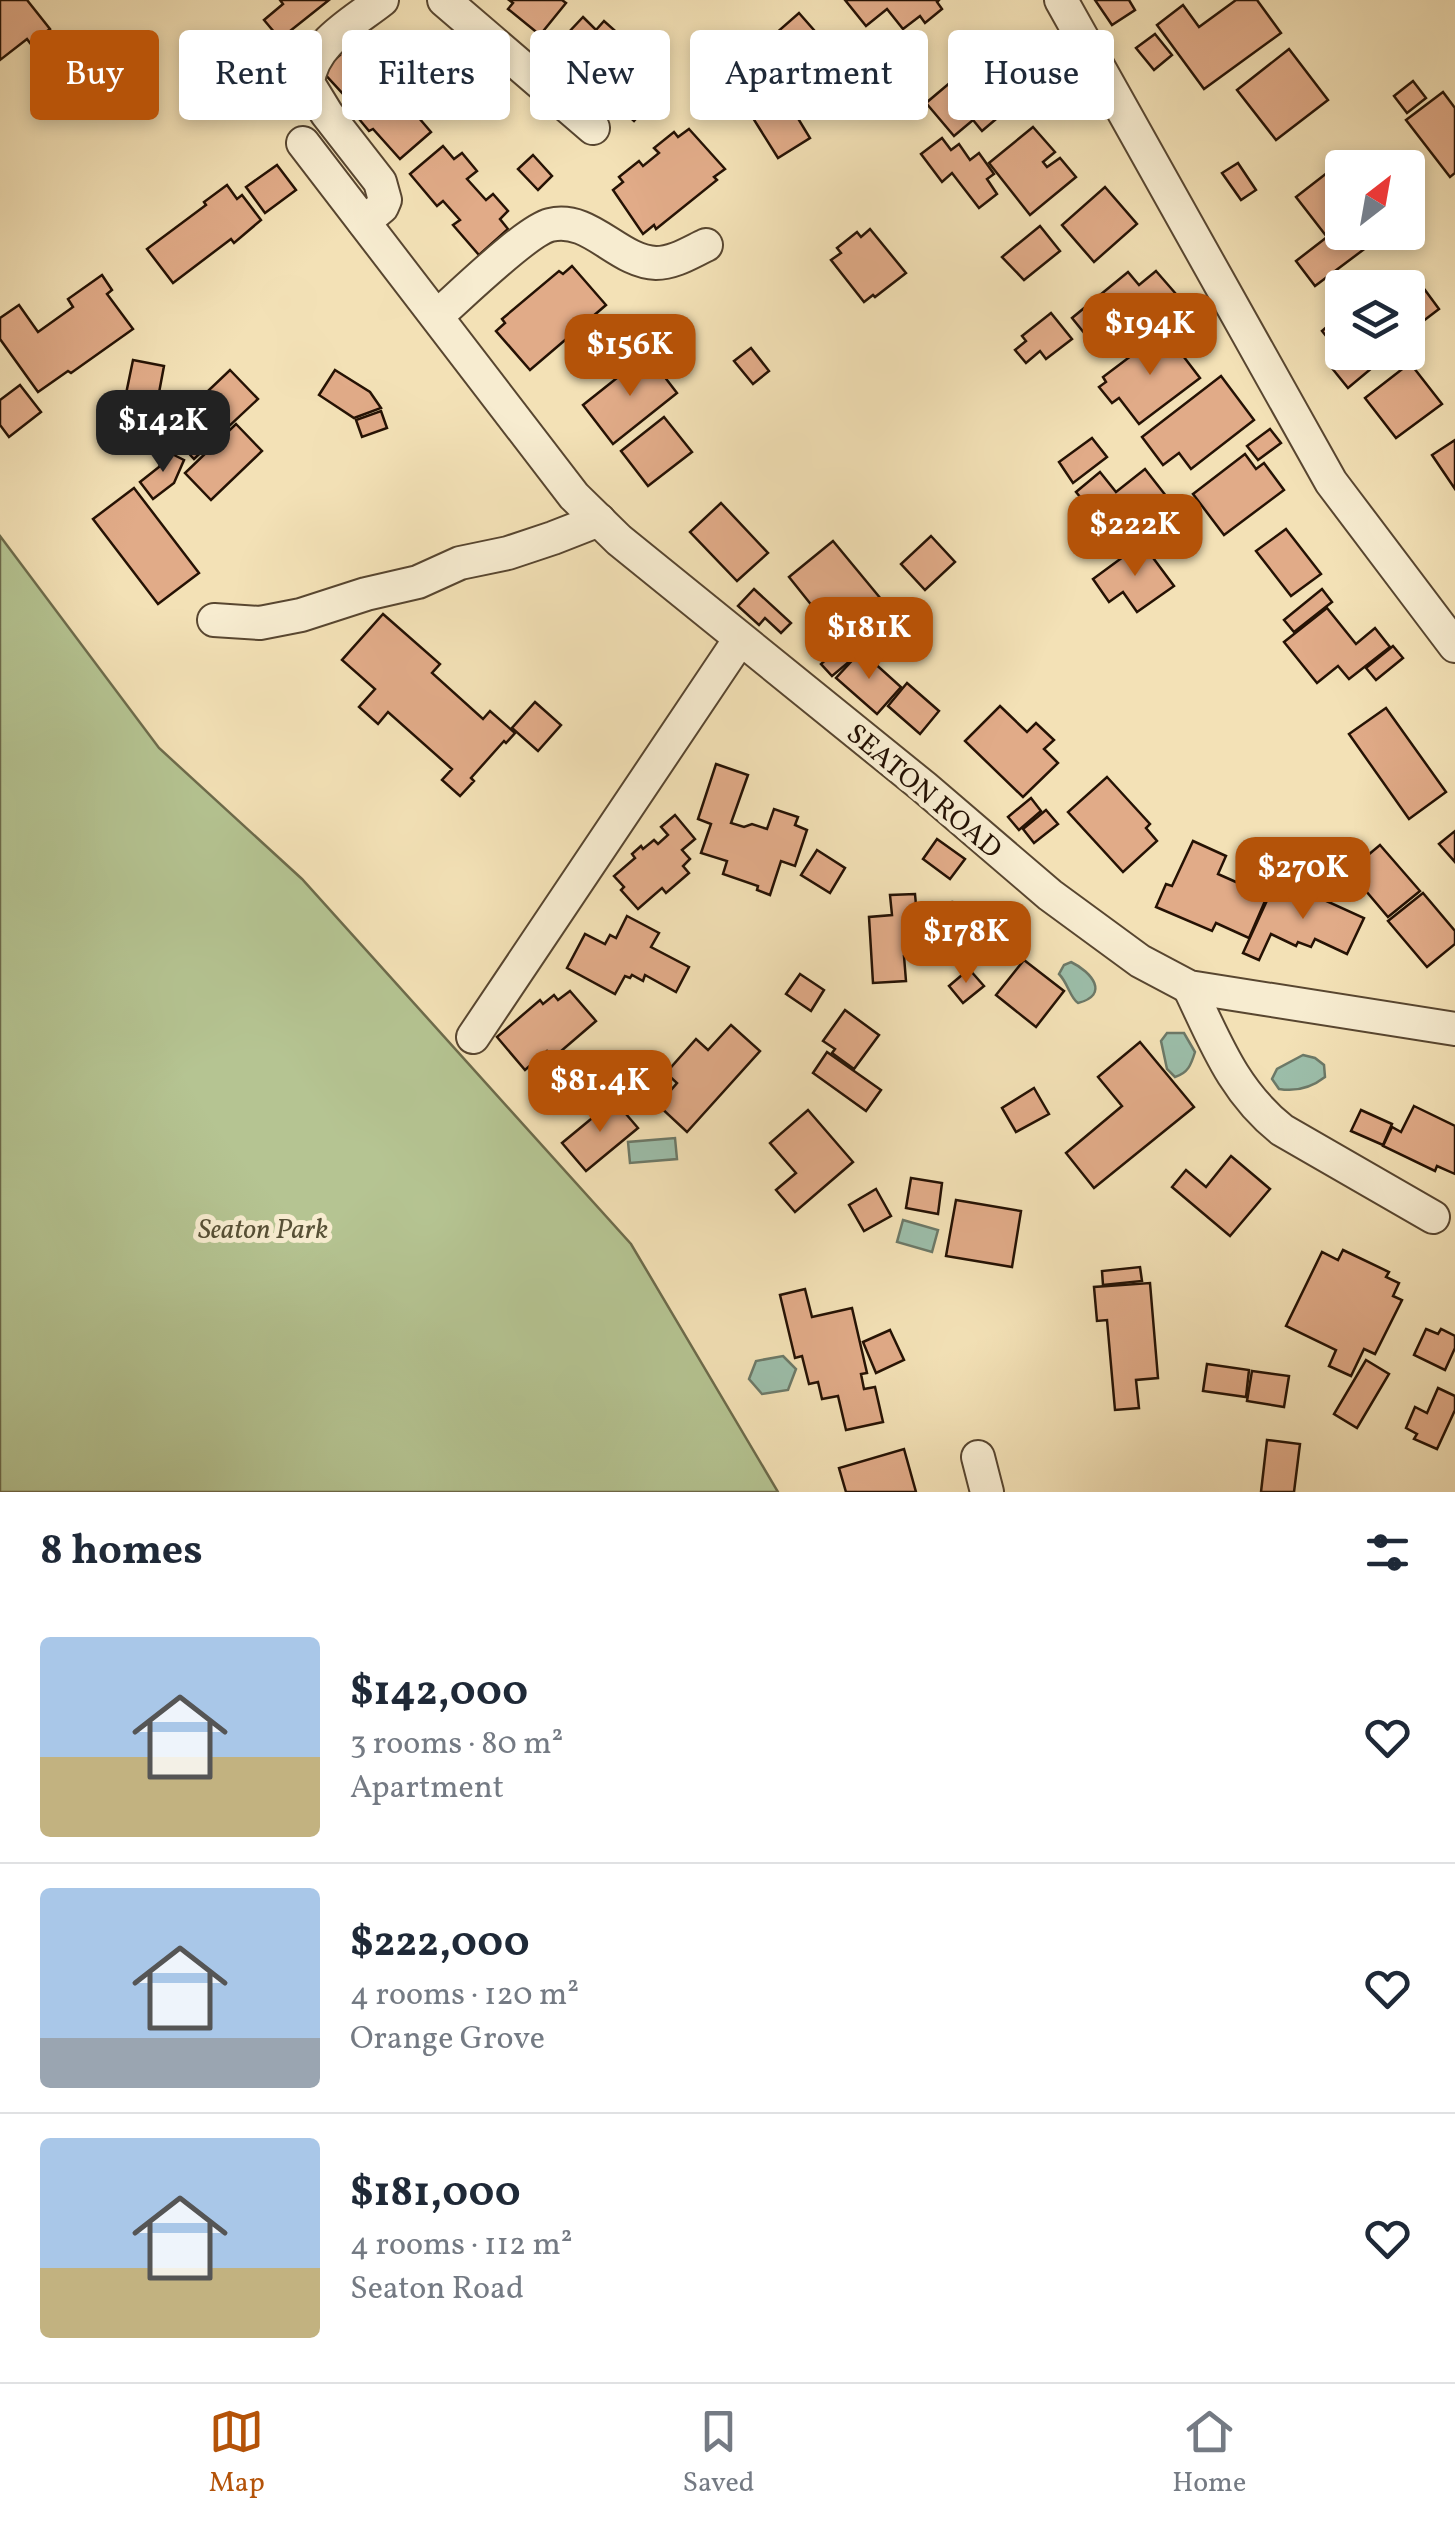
<!DOCTYPE html>
<html lang="en">
<head>
<meta charset="utf-8">
<style>
  body { margin:0; font-family:Vollkorn,serif; background:#f6f6f7; color:#1f2937; height:100vh; display:flex; flex-direction:column; font-size:38px; white-space:nowrap }
  * { box-sizing:border-box; margin:0 }
  p { font-size:32px; color:#747a83 }
  .icon { flex:none; width:55px; height:55px; fill:none; stroke:currentColor; stroke-width:2; stroke-linecap:round; stroke-linejoin:round }
  .map { position:relative; height:1492px; overflow:hidden }
  .sheet { display:flex; flex-direction:column; background:#fff; flex:1 }
  .sheet>* { flex:none }
  .top-card { position:absolute; left:30px; top:30px; width:1395px; height:90px; display:flex; gap:20px }
  .needle { width:65px; rotate:31deg }
  .fabs { position:absolute; left:1325px; top:150px; display:grid; gap:20px }
  .fabs a { display:grid; place-items:center; width:100px; height:100px; border-radius:10px; background:#fff; box-shadow:0 5px 15px #0003; font-size:50px }
  .price { position:absolute; translate:-50% -85px; padding:0 22px; border-radius:20px; background:#b45309; color:#fff; font-size:32px; line-height:65px; filter:drop-shadow(0 2px 5px #0008) }
  .price::after { content:''; position:absolute; left:50%; top:60px; width:30px; height:22px; margin-left:-15px; background:inherit; clip-path:polygon(0 0,100% 0,50% 100%) }
  .price.current { background:#222; color:#fff }
  ul { padding:0; list-style:none }
  li { display:flex; align-items:center; gap:30px; height:250px; padding:0 40px }
  li+li { border-top:2px solid #e0e1e3 }
  li span { display:grid; place-items:center; flex:none; width:280px; height:200px; border-radius:10px; color:#555 }
  li>.icon { margin-inline-start:auto }
  span .icon { width:120px; height:120px; fill:#fffc; stroke-width:1 }
  li b { font-size:42px }
  h2 { display:flex; justify-content:space-between; align-items:center; height:120px; padding:0 40px; font-size:42px }
  .tag { padding:0 35px; border-radius:10px; background:#fff; box-shadow:0 5px 15px #0003; font-size:35px; line-height:90px }
  .tag.current { background:#b45309; color:#fff }
  .menu { display:flex; justify-content:space-around; align-items:center; height:140px; border-top:2px solid #e0e1e3; background:#fff; font-size:28px; color:#747a83 }
  .menu a { display:grid; justify-items:center; gap:5px }
  .menu .current { color:#b45309 }
  .map>svg:first-child { display:block }
  .green { fill:#b5c492; stroke:#6d6b4b; stroke-width:2.5 }
  .water { fill:#9cbeaa; stroke:#6c7968; stroke-width:2.5 }
  .building { fill:#e1ab88; stroke:#251204; stroke-width:2.5 }
  .lines { fill:none; stroke-linecap:round; stroke-linejoin:round }
  .minor-casing { stroke:#584630; stroke-width:36 }
  .minor { stroke:#f7ecd0; stroke-width:32 }
  .labels { text-anchor:middle; stroke-width:10; stroke-linejoin:round; paint-order:stroke }
  .street-label { font-size:28px; fill:#251204; stroke:#f7ecd0 }
  .park-label { font-size:28px; font-style:italic; fill:#575036; stroke:#f7ecd0 }
</style>
</head>
<body>
<div class="map">
<svg width="1455" height="1492" viewBox="0 0 1455 1492">
  <rect width="100%" height="100%" fill="#f3e1b6"/>
  <filter id="stains"><feTurbulence type="fractalNoise" baseFrequency=".002" numOctaves="4"/><feColorMatrix values="0 0 0 0 .2 0 0 0 0 .09 0 0 0 0 .02 0 0 0 .5 -.17"/></filter>
  <radialGradient id="worn" r=".72"><stop offset=".6" stop-color="#630" stop-opacity="0"/><stop offset="1" stop-color="#630" stop-opacity=".3"/></radialGradient>
  <path class="green" d="M0 536 159 748 302 879 631 1244 778 1492H0Z"/>
  <g class="water">
    <path d="M1071 962C1092 972 1110 995 1078 1003 1070 998 1068 983 1059 974L1064 965Z"/>
    <path d="M1167 1033H1184L1195 1052C1191 1065 1188 1073 1175 1077L1167 1069 1161 1041Z"/>
    <path d="M1303 1055 1315 1058 1324 1065 1325 1077C1311 1088 1297 1092 1279 1089L1272 1079 1277 1069Z"/>
    <path d="M675 1138 677 1159 630 1163 628 1142Z"/>
    <path d="M903 1220 938 1230 932 1252 897 1242Z"/>
    <path d="M783 1356 796 1369 788 1390 762 1394 749 1379 756 1361Z"/>
  </g>
  <g class="building">
    <path d="M0 0H27L50 29 30 43 27 39 0 60Z"/>
    <path d="M280 0H329L280 39 264 20 283 4Z"/>
    <path d="M509 0H562L566 3 540 35 508 9 513 3Z"/>
    <path d="M845 0H939L937 2 942 9 925 23 920 16 903 29 887 9 866 26Z"/>
    <path d="M1095 0H1129L1135 10 1112 25Z"/>
    <path d="M1236 0H1257L1281 33 1204 89 1157 25 1183 5 1199 27Z"/>
    <path d="M799 13 827 45 803 66 775 34Z"/>
    <path d="M583 17 596 30 604 21 622 37 607 53 625 71 638 57 656 73 647 82 659 93 634 121 604 94 609 89 591 71 586 77 554 48Z"/>
    <path d="M363 29 381 50 384 47 403 68 388 82 396 90 404 83 427 110 419 118 431 132 400 159 373 129 369 131 359 119 368 111 362 104 356 108 322 71 340 55 338 51Z"/>
    <path d="M1155 34 1172 55 1154 70 1136 48Z"/>
    <path d="M759 42 779 66 755 86 735 62Z"/>
    <path d="M828 47 858 82 840 98 809 63Z"/>
    <path d="M1289 49 1328 100 1276 140 1237 90Z"/>
    <path d="M984 54 1003 77 991 87 1009 108 982 131 973 120 954 136 926 103Z"/>
    <path d="M774 79 810 138 778 158 741 99Z"/>
    <path d="M1413 81 1426 98 1407 113 1394 96Z"/>
    <path d="M1443 92 1455 108V173L1450 177 1406 120Z"/>
    <path d="M53 94 63 105 49 118 39 107Z"/>
    <path d="M1033 127 1055 152 1043 162 1047 167 1060 158 1076 177 1030 215 989 163Z"/>
    <path d="M689 129 725 169 714 177 717 180 656 229 654 225 643 234 613 190 623 182 619 177 639 161 643 166 659 153 654 148 674 132 678 137Z"/>
    <path d="M942 138 951 150 959 144 970 160 979 153 994 174 987 179 997 194 979 208 952 173 942 182 921 154Z"/>
    <path d="M443 146 454 159 462 153 477 171 467 179 486 200 493 194 508 211 500 219 508 229 479 255 453 225 460 220 443 201 437 206 410 174Z"/>
    <path d="M533 155 552 176 538 190 518 169Z"/>
    <path d="M1238 163 1256 190 1241 200 1222 173Z"/>
    <path d="M277 165 296 190 265 213 246 187Z"/>
    <path d="M1332 169 1342 183V232H1381L1383 235 1315 286 1296 261 1327 237 1296 197Z"/>
    <path d="M227 185 237 199 242 195 261 220 234 243 231 239 173 283 147 249 206 205 204 202Z"/>
    <path d="M1105 187 1137 224 1094 262 1062 225Z"/>
    <path d="M1040 226 1060 251 1024 280 1002 257Z"/>
    <path d="M870 229 906 273 875 297 873 295 864 302 831 260 841 253 837 248 857 232 861 237Z"/>
    <path d="M572 266 606 305 530 370 496 331 505 323 502 319 559 271 563 274Z"/>
    <path d="M1156 271 1176 294 1102 355 1072 318 1128 272 1139 285Z"/>
    <path d="M102 275 112 290 107 294 133 329 71 373 68 371 38 392 0 339V318L19 305 38 332 73 307 68 299Z"/>
    <path d="M1425 290 1439 309 1418 325 1408 312V304Z"/>
    <path d="M1051 313 1072 339 1046 359 1040 351 1026 363 1015 350 1026 341 1022 336Z"/>
    <path d="M1342 314V352H1391L1348 388 1331 367 1343 357 1322 331Z"/>
    <path d="M1164 331 1200 378 1139 424 1119 398 1112 403 1099 387 1106 382 1103 377Z"/>
    <path d="M751 348 769 371 753 384 734 361Z"/>
    <path d="M647 354 677 393 613 444 583 405Z"/>
    <path d="M133 360 164 366 152 430 120 423Z"/>
    <path d="M1410 363 1442 404 1396 438 1365 398Z"/>
    <path d="M230 370 258 399 194 459 167 430Z"/>
    <path d="M335 370 370 392 381 408 354 418 319 395Z"/>
    <path d="M1221 376 1254 420 1191 469 1179 453 1163 465 1142 437Z"/>
    <path d="M20 385 41 412 9 437 0 425V400Z"/>
    <path d="M381 411 387 428 362 437 356 420Z"/>
    <path d="M664 417 692 452 648 486 621 451Z"/>
    <path d="M236 424 262 451 211 500 185 473Z"/>
    <path d="M1270 429 1281 443 1258 460 1247 446Z"/>
    <path d="M1092 438 1107 457 1073 483 1059 462Z"/>
    <path d="M1455 440V489L1432 455Z"/>
    <path d="M166 451 184 460 174 483 153 499 140 482 159 467Z"/>
    <path d="M1245 454 1256 469 1264 463 1284 490 1224 535 1193 494Z"/>
    <path d="M1145 469 1170 501 1117 542 1076 492 1100 472 1116 492Z"/>
    <path d="M134 488 199 573 158 604 93 519Z"/>
    <path d="M721 503 768 553 737 581 690 532Z"/>
    <path d="M1286 529 1321 574 1291 596 1256 551Z"/>
    <path d="M931 536 955 562 925 590 901 564Z"/>
    <path d="M833 541 886 605 851 634 843 624 833 632 789 577Z"/>
    <path d="M1142 543 1174 586 1137 612 1123 592 1109 602 1093 579Z"/>
    <path d="M754 589 791 623 781 633 765 618 759 625 738 606Z"/>
    <path d="M1322 589 1332 602 1294 632 1284 620Z"/>
    <path d="M1327 608 1356 644 1375 628 1390 647 1349 679 1338 666 1317 683 1284 642Z"/>
    <path d="M383 614 440 664 432 673 483 719 490 711 515 733 506 743 504 741 471 778 474 781 460 796 442 780 452 769 388 712 378 724 359 707 375 689 342 660Z"/>
    <path d="M844 643 856 656 832 676 821 664Z"/>
    <path d="M1393 646 1403 658 1376 680 1366 668Z"/>
    <path d="M861 651 901 687 877 714 836 678Z"/>
    <path d="M907 683 939 711 920 734 888 706Z"/>
    <path d="M535 702 561 725 538 751 512 728Z"/>
    <path d="M1000 706 1027 732 1036 723 1054 740 1044 749 1058 763 1023 797 965 741Z"/>
    <path d="M1386 708 1446 792 1409 819 1349 734Z"/>
    <path d="M716 764 748 775 731 823 744 827 752 824 767 829 774 809 798 817 795 825 807 830 795 866 781 861 770 895 757 890 758 886 723 874 727 861 701 853 711 824 698 819Z"/>
    <path d="M1107 777 1150 824 1146 828 1157 841 1123 872 1068 812Z"/>
    <path d="M1031 798 1041 811 1019 830 1008 817Z"/>
    <path d="M1046 810 1058 824 1034 843 1023 829Z"/>
    <path d="M675 815 695 839 682 850 690 859 683 866 689 873 666 893 662 888 638 909 621 890 624 887 614 876 635 858 632 854 641 846 643 849 654 840 658 844 668 835 661 827Z"/>
    <path d="M1455 831V862L1439 844Z"/>
    <path d="M937 839 965 859 950 879 923 859Z"/>
    <path d="M1193 841 1226 856 1218 874 1245 886 1243 891 1265 901 1249 938 1216 923 1212 931 1156 907 1166 884 1172 886Z"/>
    <path d="M1380 845 1420 891 1388 917 1349 871Z"/>
    <path d="M817 850 845 868 830 893 801 875Z"/>
    <path d="M1289 884 1364 918 1347 954 1315 939 1311 947 1298 942 1296 946 1271 934 1259 960 1243 953 1274 885 1286 890Z"/>
    <path d="M1423 893 1455 931V944L1427 967 1388 921Z"/>
    <path d="M915 894 916 905 952 902 953 924 960 923 962 953 904 956 906 981 873 983 869 917 892 915 890 895Z"/>
    <path d="M627 916 659 933 651 947 689 967 676 992 645 975 643 981 632 975 630 978 625 976 615 994 567 968 585 934 605 944 610 935 616 938Z"/>
    <path d="M1024 960 1064 991 1036 1027 996 995Z"/>
    <path d="M969 969 984 986 963 1003 949 986Z"/>
    <path d="M800 974 824 990 811 1011 786 994Z"/>
    <path d="M570 991 596 1021 553 1058 547 1051 525 1070 497 1037 540 1000 543 1004 554 995 558 1000Z"/>
    <path d="M845 1010 879 1035 854 1069 832 1053 835 1049 823 1041Z"/>
    <path d="M731 1025 760 1051 687 1132 658 1105 677 1083 666 1073 696 1039 708 1050Z"/>
    <path d="M1140 1042 1194 1107 1094 1188 1066 1153 1122 1106 1098 1077Z"/>
    <path d="M827 1052 881 1090 866 1111 813 1073Z"/>
    <path d="M1034 1088 1049 1114 1016 1132 1002 1108Z"/>
    <path d="M614 1100 638 1128 586 1171 562 1143Z"/>
    <path d="M1414 1106 1455 1126V1174L1437 1166 1435 1171 1383 1146 1392 1127 1401 1132Z"/>
    <path d="M808 1110 853 1162 795 1212 776 1190 796 1173 770 1143Z"/>
    <path d="M1361 1110 1392 1124 1383 1145 1351 1131Z"/>
    <path d="M1231 1156 1270 1189 1230 1236 1172 1187 1186 1170 1206 1187Z"/>
    <path d="M911 1178 942 1183 938 1214 906 1208Z"/>
    <path d="M876 1189 891 1216 864 1231 849 1205Z"/>
    <path d="M956 1200 1021 1211 1012 1267 946 1256Z"/>
    <path d="M1343 1250 1389 1272 1386 1277 1399 1283 1393 1296 1402 1300 1375 1354 1364 1349 1351 1376 1329 1366 1336 1350 1286 1326 1322 1252 1338 1260Z"/>
    <path d="M1140 1267 1142 1281 1103 1285 1102 1271Z"/>
    <path d="M1150 1283 1158 1378 1136 1380 1139 1408 1115 1410 1107 1320 1097 1321 1094 1287Z"/>
    <path d="M805 1289 812 1317 852 1308 867 1373 861 1374 864 1389 875 1387 883 1422 846 1430 838 1396 822 1399 818 1382 809 1384 802 1356 795 1358 780 1295Z"/>
    <path d="M1426 1329 1438 1334 1441 1329 1455 1336V1348L1445 1370 1414 1355Z"/>
    <path d="M890 1330 904 1360 876 1373 863 1342Z"/>
    <path d="M1366 1360 1389 1374 1357 1428 1334 1414Z"/>
    <path d="M1207 1364 1249 1370 1246 1397 1203 1391Z"/>
    <path d="M1252 1371 1289 1376 1284 1407 1247 1401Z"/>
    <path d="M1438 1388 1455 1396V1410L1437 1449 1414 1439 1417 1434 1406 1428 1415 1407 1427 1413Z"/>
    <path d="M1267 1440 1300 1444 1294 1492H1261Z"/>
    <path d="M904 1449 916 1492H846L839 1468Z"/>
  </g>
  <g class="lines">
    <g class="minor-casing">
      <g id="minor">
        <path d="M444 0 593 128"/>
        <path d="M1061 0 1331 482 1455 646"/>
        <path d="M303 143 574 496 619 540 924 787 1050 895 1140 961 1189 987 1455 1029"/>
        <path d="M364 222 382 207 385 200 380 182 327 114 308 83C312 43 353 23 382 0"/>
        <path d="M437 316C459 297 526 231 550 225 590 215 618 262 656 263 674 263 691 252 706 245"/>
        <path d="M214 620 260 623 301 615 366 594 418 582 460 563 508 553 553 538 599 520"/>
        <path d="M1189 987C1215 1041 1233 1091 1282 1130L1433 1217"/>
        <path d="M473 1037 740 639"/>
        <path d="M978 1457 987 1492"/>
      </g>
    </g>
    <use href="#minor" class="minor"/>
  </g>
  <g class="labels">
    <g class="street-label">
      <text transform="translate(925 790) rotate(40)" y="10">SEATON ROAD</text>
    </g>
    <g class="park-label">
      <text x="263" y="1238">Seaton Park</text>
    </g>
  </g>
  <rect width="100%" height="100%" filter="url(#stains)"/>
  <rect width="100%" height="100%" fill="url(#worn)"/>
</svg>
<div class="fabs">
<a><svg class="needle" viewBox="-14 -14 28 28"><path d="M0-13l5 13h-10z" fill="#e53935"/><path d="M0 13l5-13h-10z" fill="#747a83"/></svg></a>
<a><svg class="icon" aria-label="layers" viewBox="0 0 24 24"><path d="M12 4l9 5-9 5-9-5zM3 14l9 5 9-5"/></svg></a>
</div>
<b class="price" style="left:1150px;top:378px">$194K</b>
<b class="price" style="left:630px;top:399px">$156K</b>
<b class="price current" style="left:163px;top:475px">$142K</b>
<b class="price" style="left:1135px;top:579px">$222K</b>
<b class="price" style="left:869px;top:682px">$181K</b>
<b class="price" style="left:1303px;top:922px">$270K</b>
<b class="price" style="left:966px;top:986px">$178K</b>
<b class="price" style="left:600px;top:1135px">$81.4K</b>
<div class="top-card">
<a class="tag current">Buy</a>
<a class="tag">Rent</a>
<a class="tag">Filters</a>
<a class="tag">New</a>
<a class="tag">Apartment</a>
<a class="tag">House</a>
</div>
</div>
<section class="sheet">
<h2>8 homes<svg class="icon" aria-label="filters" viewBox="0 0 24 24"><path d="M4 7h16M4 17h16"/><circle cx="9" cy="7" r="2"/><circle cx="15" cy="17" r="2"/></svg></h2>
<ul>
<li><span style="background:linear-gradient(#a9c7e8 60%,#c2b280 0)"><svg class="icon" aria-label="home" viewBox="0 0 24 24"><path d="M3 11l9-7 9 7M6 9v11h12V9"/></svg></span><div><b>$142,000</b><p>3 rooms · 80 m²</p><p>Apartment</p></div><svg class="icon" aria-label="heart" viewBox="0 0 24 24"><path d="M12 20l-8-8c-3-5 5-10 8-4 3-6 11-1 8 4z"/></svg></li>
<li><span style="background:linear-gradient(#a9c7e8 75%,#9aa5b1 0)"><svg class="icon" aria-label="home" viewBox="0 0 24 24"><path d="M3 11l9-7 9 7M6 9v11h12V9"/></svg></span><div><b>$222,000</b><p>4 rooms · 120 m²</p><p>Orange Grove</p></div><svg class="icon" aria-label="heart" viewBox="0 0 24 24"><path d="M12 20l-8-8c-3-5 5-10 8-4 3-6 11-1 8 4z"/></svg></li>
<li><span style="background:linear-gradient(#a9c7e8 65%,#c2b280 0)"><svg class="icon" aria-label="home" viewBox="0 0 24 24"><path d="M3 11l9-7 9 7M6 9v11h12V9"/></svg></span><div><b>$181,000</b><p>4 rooms · 112 m²</p><p>Seaton Road</p></div><svg class="icon" aria-label="heart" viewBox="0 0 24 24"><path d="M12 20l-8-8c-3-5 5-10 8-4 3-6 11-1 8 4z"/></svg></li>
</ul>
</section>
<nav class="menu">
<a class="current"><svg class="icon" aria-label="map" viewBox="0 0 24 24"><path d="M3 6l6-2 6 2 6-2v14l-6 2-6-2-6 2zM9 4v14M15 6v14"/></svg>Map</a>
<a><svg class="icon" aria-label="saved" viewBox="0 0 24 24"><path d="M7 4h10v16l-5-4-5 4z"/></svg>Saved</a>
<a><svg class="icon" aria-label="home" viewBox="0 0 24 24"><path d="M3 11l9-7 9 7M6 9v11h12V9"/></svg>Home</a>
</nav>
</body>
</html>
